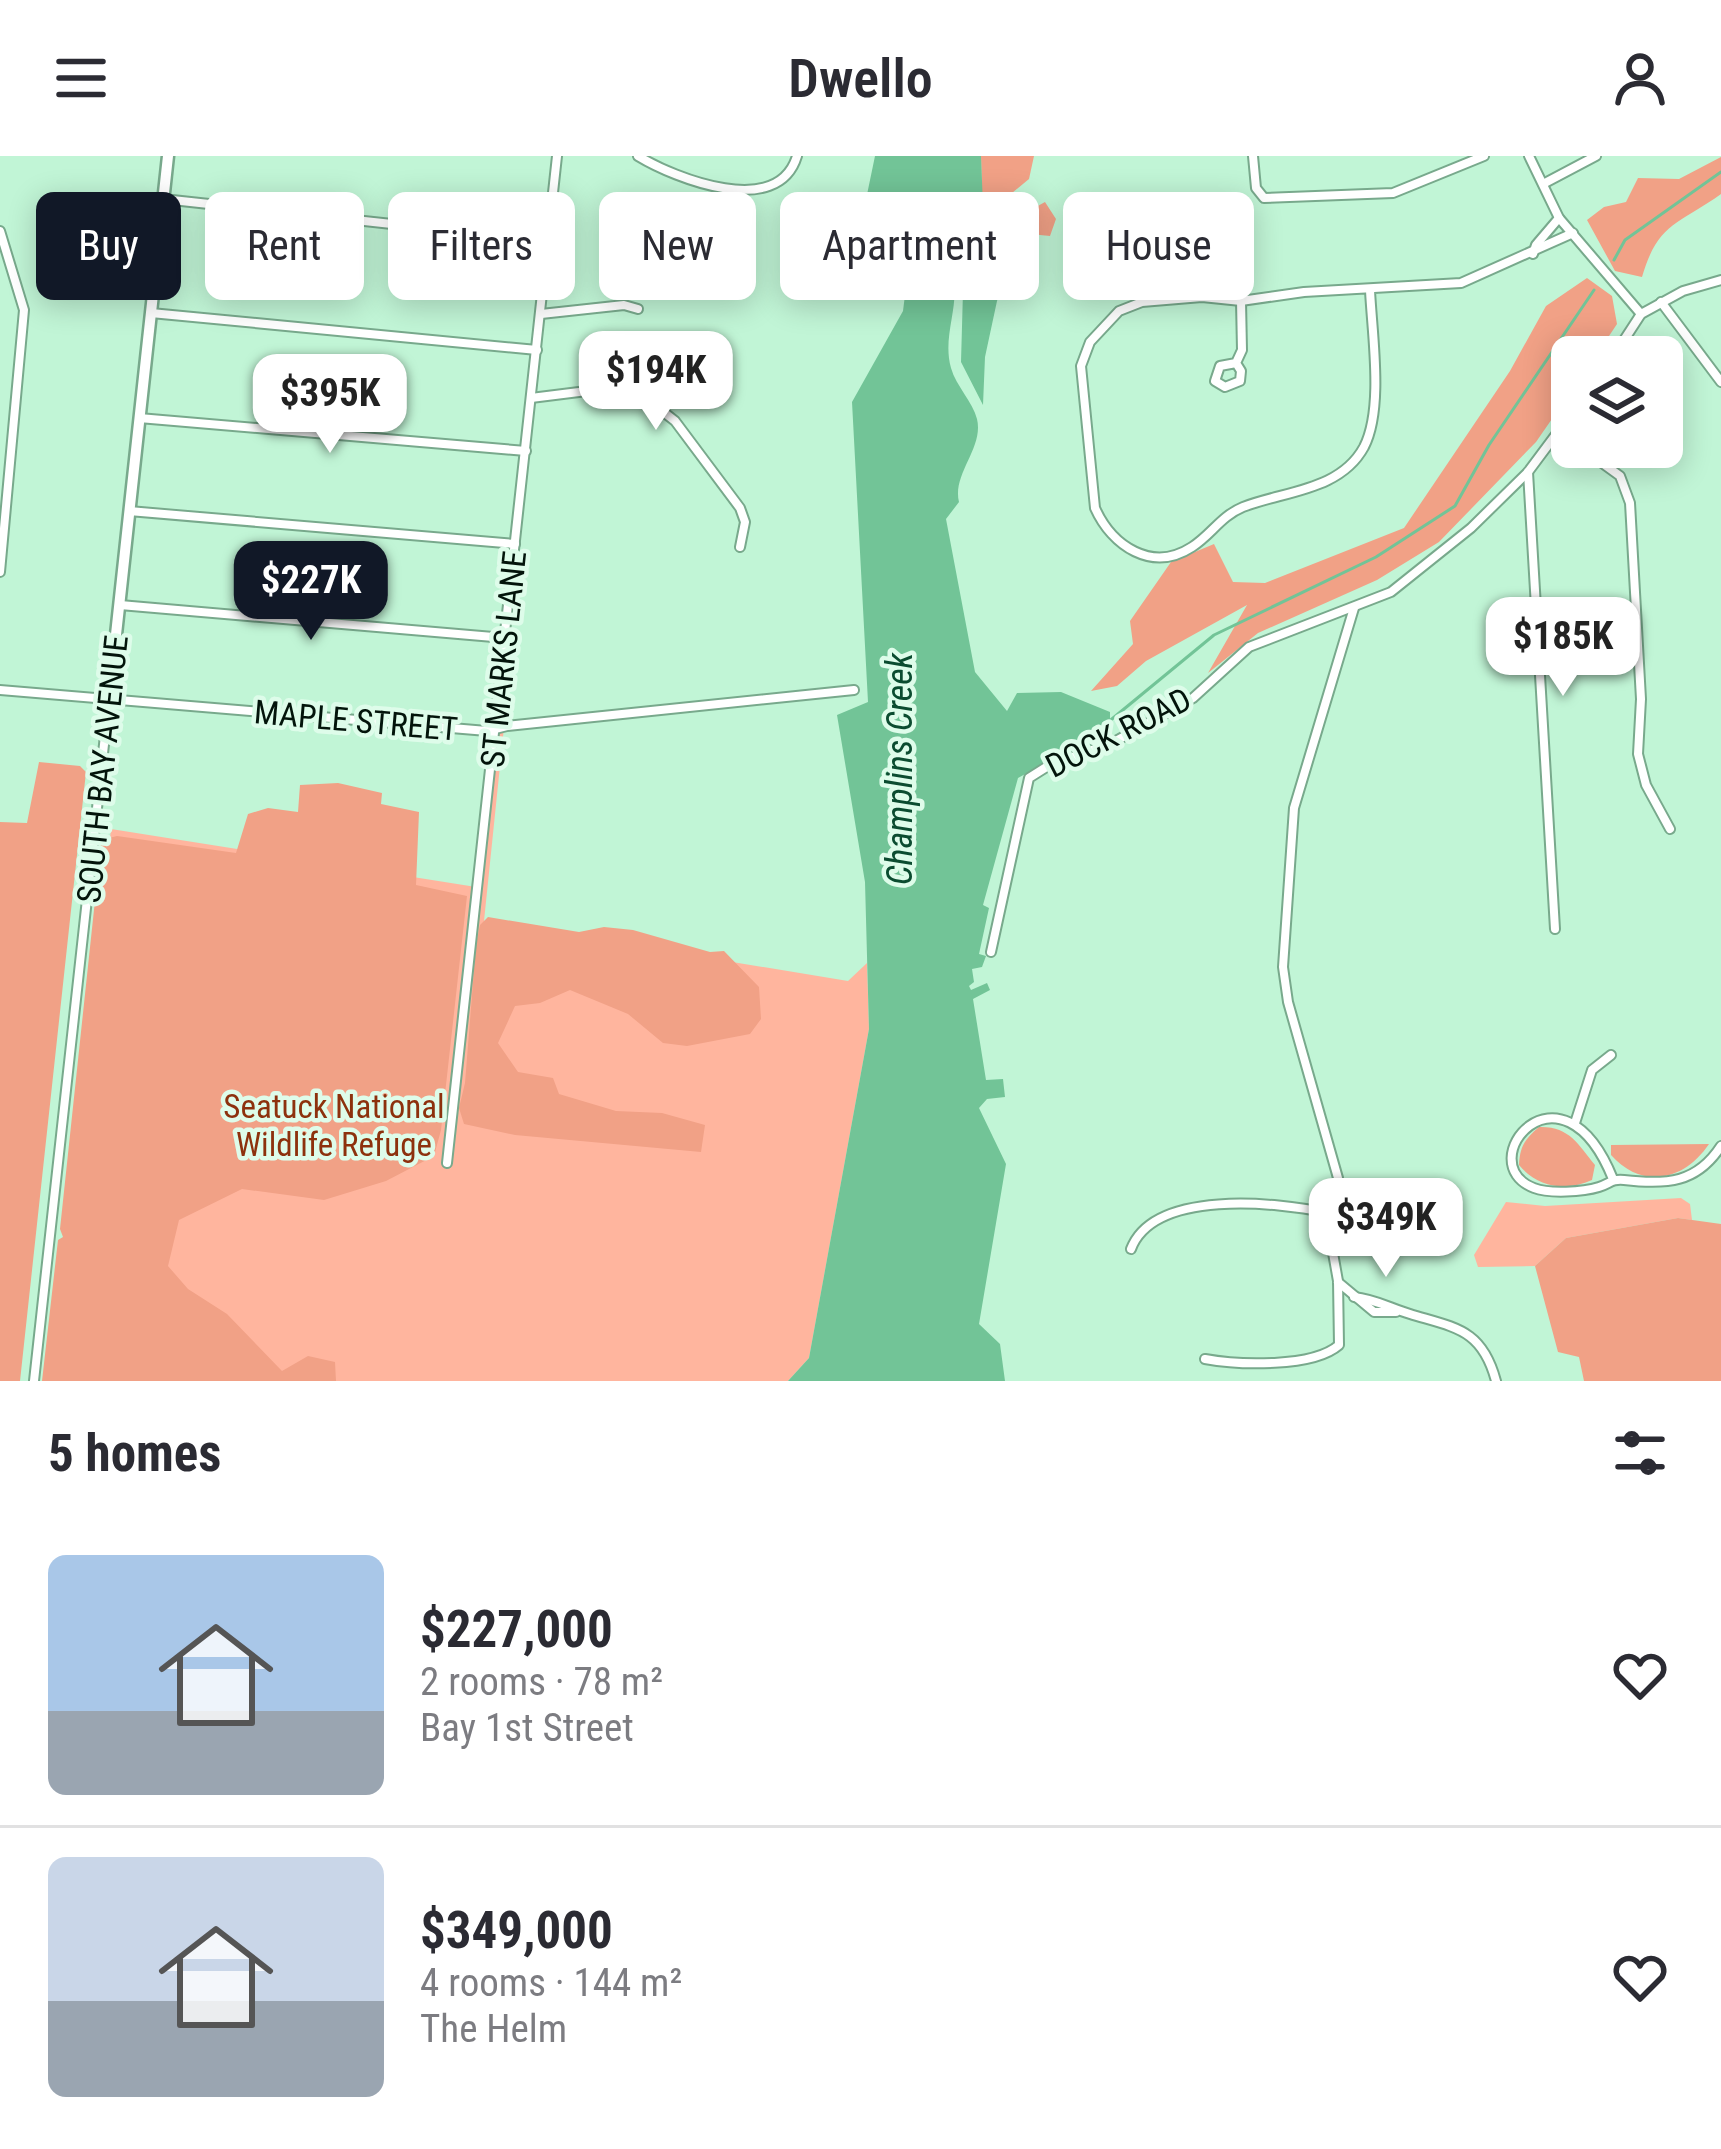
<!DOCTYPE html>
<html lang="en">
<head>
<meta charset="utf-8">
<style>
  body { margin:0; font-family:"Roboto Condensed",sans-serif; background:#f7f7f7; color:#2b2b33; height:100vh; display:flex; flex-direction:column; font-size:45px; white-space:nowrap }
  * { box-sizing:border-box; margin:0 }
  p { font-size:39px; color:#7c7c81 }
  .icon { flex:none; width:66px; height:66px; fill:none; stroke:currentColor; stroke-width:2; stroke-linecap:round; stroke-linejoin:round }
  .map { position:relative; height:1225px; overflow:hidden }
  .sheet { display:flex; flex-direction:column; background:#fff; flex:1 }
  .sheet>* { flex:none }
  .hud { position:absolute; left:36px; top:36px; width:1650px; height:108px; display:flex; gap:24px }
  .fabs { position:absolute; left:1551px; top:180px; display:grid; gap:24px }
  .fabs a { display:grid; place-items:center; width:132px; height:132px; border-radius:18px; background:#fff; box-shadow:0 6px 30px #0003; font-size:60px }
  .price { position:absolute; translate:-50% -102px; padding:0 27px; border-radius:24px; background:#fff; color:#222; font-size:39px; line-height:78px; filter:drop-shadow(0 3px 6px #0008) }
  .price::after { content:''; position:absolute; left:50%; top:72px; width:36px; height:27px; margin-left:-18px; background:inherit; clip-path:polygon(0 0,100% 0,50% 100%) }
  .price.selected { background:#111827; color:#fff }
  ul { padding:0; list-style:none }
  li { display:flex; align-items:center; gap:36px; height:300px; padding:0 48px }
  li+li { border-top:3px solid #e1e1e2 }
  li span { display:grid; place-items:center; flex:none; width:336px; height:240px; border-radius:18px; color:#555 }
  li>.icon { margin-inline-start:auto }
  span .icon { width:144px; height:144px; fill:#fffc; stroke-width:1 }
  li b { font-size:51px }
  h2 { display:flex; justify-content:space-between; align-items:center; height:144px; padding:0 48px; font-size:51px }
  .tag { padding:0 42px; border-radius:18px; background:#fff; box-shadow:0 6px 30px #0003; font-size:42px; line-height:108px }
  .tag.selected { background:#111827; color:#fff }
  header { display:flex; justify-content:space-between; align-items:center; height:156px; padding:0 48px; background:#fff; font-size:54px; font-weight:600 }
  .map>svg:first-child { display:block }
  .green { fill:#ffb59e }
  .forest { fill:#f1a186 }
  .water { fill:#72c497 }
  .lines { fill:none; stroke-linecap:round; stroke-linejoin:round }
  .stream { stroke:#72c497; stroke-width:3 }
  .street-casing { stroke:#78a98c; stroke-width:12 }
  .secondary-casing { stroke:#78a98c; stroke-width:15 }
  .street { stroke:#fff; stroke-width:8 }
  .secondary { stroke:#fff; stroke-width:10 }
  .labels { text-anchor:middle; stroke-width:9; stroke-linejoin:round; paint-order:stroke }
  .street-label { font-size:33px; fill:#03140b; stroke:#defcea }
  .park-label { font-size:33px; fill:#8d310d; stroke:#defcea }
  .water-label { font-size:36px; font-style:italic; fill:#0b4c30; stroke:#defcea }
</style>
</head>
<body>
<header><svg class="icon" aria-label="menu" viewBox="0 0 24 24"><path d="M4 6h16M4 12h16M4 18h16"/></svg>Dwello<svg class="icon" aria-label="person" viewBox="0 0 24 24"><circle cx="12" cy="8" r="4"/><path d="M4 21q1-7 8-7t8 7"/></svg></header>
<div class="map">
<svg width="1721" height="1225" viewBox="0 0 1721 1225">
  <rect width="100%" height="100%" fill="#c1f5d6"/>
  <g class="green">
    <path d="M504 571 484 765 848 825 867 807 869 873 809 1202 788 1225H50L111 673 476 731 495 577Z"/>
    <path d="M1681 1042 1690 1048 1692 1064 1678 1062 1566 1082 1535 1110 1478 1111 1474 1099 1506 1046 1545 1050Z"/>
  </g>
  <g class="forest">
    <path d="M981 0H1034L1029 23 1000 47 1001 63 1009 66 1045 46 1056 63 1050 80 1030 78 1027 106 1004 124 1016 97 994 102 957 127 950 96 969 92 983 75Z"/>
    <path d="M1721 1V38C1678 69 1658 66 1642 121L1615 115 1587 64 1604 51 1626 46 1638 22 1679 23Z"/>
    <path d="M1587 122 1612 140 1617 168 1595 201H1572V234L1536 286 1439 386 1377 424 1258 477 1208 517 1247 449 1146 505 1117 530 1091 535 1133 488 1130 465 1171 406 1214 388 1233 426 1265 427 1404 372 1510 215 1546 150Z"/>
    <path d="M39 606 80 610 86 616 20 1225H0V666L27 667Z"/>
    <path d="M338 627 382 637 381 648 419 656 416 729 467 740 441 974 434 1000 386 1025 324 1044 242 1033 179 1064 168 1110 188 1133 227 1158 282 1215 308 1200 335 1206 336 1225H42L58 1084 63 1081 60 1073 101 688 105 683 117 680 236 697 248 658 268 652 298 656 300 629Z"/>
    <path d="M488 761 579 776 604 771 633 774 710 796 724 795 759 831 761 863 750 878 687 890 663 887 628 858 570 834 540 847 515 850 498 887 518 916 553 922 559 938 616 955 662 957 705 969 701 996 515 979 464 968 459 952 465 927 476 789 480 769Z"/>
    <path d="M1539 971C1569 970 1578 988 1595 1009L1592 1024C1566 1036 1537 1031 1519 1009 1520 990 1525 983 1539 971Z"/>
    <path d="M1709 988C1684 1025 1642 1034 1611 999V989Z"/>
    <path d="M1678 1062 1721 1068V1225H1584L1579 1201 1558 1196 1535 1110 1566 1082Z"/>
  </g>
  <g class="water">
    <path d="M875 0H981L984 75C979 80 976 86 971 90 951 105 888 98 864 95L858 82Z"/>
    <path d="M1006 88 1012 89 1016 97 997 145 985 201 983 249 961 206 963 135 972 118 1000 99Z"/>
    <path d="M950 109C964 145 941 177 951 212 956 230 973 246 977 263 984 292 952 318 959 346L946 363 975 516 1007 555 1017 537 1061 536 1110 556V571L1018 622 983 749 989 752 979 798 986 800 982 811 972 813 974 826 969 830 971 834 987 827 990 834 973 843 986 924 1003 923 1005 941 987 943 979 952 1006 1008 979 1168 1000 1188 1005 1225H788L809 1202 869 873 865 726 837 559 868 546 852 246 903 155 908 115Z"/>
  </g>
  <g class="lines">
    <g class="stream">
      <path d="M1614 104 1625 84 1721 16"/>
      <path d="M1107 567 1214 479 1376 401 1455 350 1489 289 1594 134"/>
    </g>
    <g class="street-casing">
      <g id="street">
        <path d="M638 0C676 23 778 63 797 0"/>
        <path d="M1253 0 1256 32 1264 42 1393 37 1484 0"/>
        <path d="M1529 0 1559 62 1641 158"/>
        <path d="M1543 28 1596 0"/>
        <path d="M163 43 548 85"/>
        <path d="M0 75 24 154 0 416"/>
        <path d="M1533 98 1536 89 1559 62"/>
        <path d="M1370 134C1372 178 1384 252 1364 291 1340 335 1284 335 1243 351 1221 360 1211 379 1192 391 1152 417 1112 390 1095 352L1081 210 1090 186 1119 155 1142 146 1202 141 1241 145 1304 136 1461 127 1573 77"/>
        <path d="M1661 146 1721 226"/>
        <path d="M151 157 537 194"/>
        <path d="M541 158 624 149 638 153"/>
        <path d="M1613 201 1641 158 1683 135 1721 124"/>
        <path d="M1236 207 1220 210 1215 225 1225 231 1240 225 1241 215 1236 207 1242 194 1241 145"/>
        <path d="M531 242 603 233 643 240 675 265 740 352 745 366 740 391"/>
        <path d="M139 262 526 295"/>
        <path d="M1580 291 1620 320 1630 347 1641 543 1638 598 1646 629 1670 673"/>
        <path d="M1528 316 1555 773"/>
        <path d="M129 355 515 388"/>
        <path d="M120 449 505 482"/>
        <path d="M0 534 487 575 507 570 854 534"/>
        <path d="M991 796 1029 622 1048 610 1114 586 1193 542 1249 491 1391 436 1471 372 1528 316 1572 257"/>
        <path d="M1575 967 1592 914 1611 899"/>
        <path d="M447 1007 557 0"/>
        <path d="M1613 1023C1561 894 1469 1007 1534 1032 1549 1038 1583 1036 1599 1031 1611 1027 1611 1023 1624 1024 1667 1029 1697 1027 1721 990"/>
        <path d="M1131 1093C1154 1033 1276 1046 1328 1057"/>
        <path d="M1338 1126 1374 1156H1396"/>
        <path d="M1354 1141C1375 1143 1390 1152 1410 1158 1456 1172 1482 1173 1496 1225"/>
        <path d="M1205 1203C1238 1209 1313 1212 1339 1189L1338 1125 1328 1069 1338 1022 1288 846 1283 811 1294 652 1354 452"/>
        <path d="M34 1225 109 543"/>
      </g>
    </g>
    <g class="secondary-casing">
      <path id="secondary" d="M109 543 168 0"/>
    </g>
    <use href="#street" class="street"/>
    <use href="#secondary" class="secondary"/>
  </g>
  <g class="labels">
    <g class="street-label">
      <text transform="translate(503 503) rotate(-84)" y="12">ST MARKS LANE</text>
      <text transform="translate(356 564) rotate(5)" y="12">MAPLE STREET</text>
      <text transform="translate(1118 576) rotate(-27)" y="12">DOCK ROAD</text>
      <text transform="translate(102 613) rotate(-84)" y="12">SOUTH BAY AVENUE</text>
    </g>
    <g class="park-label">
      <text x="334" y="962">Seatuck National<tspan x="334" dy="38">Wildlife Refuge</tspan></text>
    </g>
    <g class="water-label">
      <text transform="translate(899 613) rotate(-90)" y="13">Champlins Creek</text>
    </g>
  </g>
</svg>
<div class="fabs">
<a><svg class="icon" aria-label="layers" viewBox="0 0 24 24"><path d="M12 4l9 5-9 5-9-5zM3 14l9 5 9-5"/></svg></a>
</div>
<b class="price" style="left:656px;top:277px">$194K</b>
<b class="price" style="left:330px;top:300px">$395K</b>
<b class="price selected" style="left:311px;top:487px">$227K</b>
<b class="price" style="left:1563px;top:543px">$185K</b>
<b class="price" style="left:1386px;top:1124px">$349K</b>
<div class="hud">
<a class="tag selected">Buy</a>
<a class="tag">Rent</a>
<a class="tag">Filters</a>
<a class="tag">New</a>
<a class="tag">Apartment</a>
<a class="tag">House</a>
</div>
</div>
<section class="sheet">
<h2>5 homes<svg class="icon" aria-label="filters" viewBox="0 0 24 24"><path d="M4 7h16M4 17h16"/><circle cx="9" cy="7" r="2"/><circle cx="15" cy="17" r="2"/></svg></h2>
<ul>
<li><span style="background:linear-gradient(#a9c7e8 65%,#9aa5b1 0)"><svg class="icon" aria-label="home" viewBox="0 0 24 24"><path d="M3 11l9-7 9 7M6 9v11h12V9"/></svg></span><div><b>$227,000</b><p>2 rooms · 78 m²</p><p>Bay 1st Street</p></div><svg class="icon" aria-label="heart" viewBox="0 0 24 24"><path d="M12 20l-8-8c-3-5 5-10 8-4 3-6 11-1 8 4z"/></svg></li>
<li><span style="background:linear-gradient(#c9d6e8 60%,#9aa5b1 0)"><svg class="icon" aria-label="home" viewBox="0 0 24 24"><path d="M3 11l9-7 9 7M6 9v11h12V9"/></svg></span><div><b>$349,000</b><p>4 rooms · 144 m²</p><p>The Helm</p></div><svg class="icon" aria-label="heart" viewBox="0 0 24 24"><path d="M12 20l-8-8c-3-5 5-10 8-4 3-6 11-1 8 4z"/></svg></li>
</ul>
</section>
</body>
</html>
